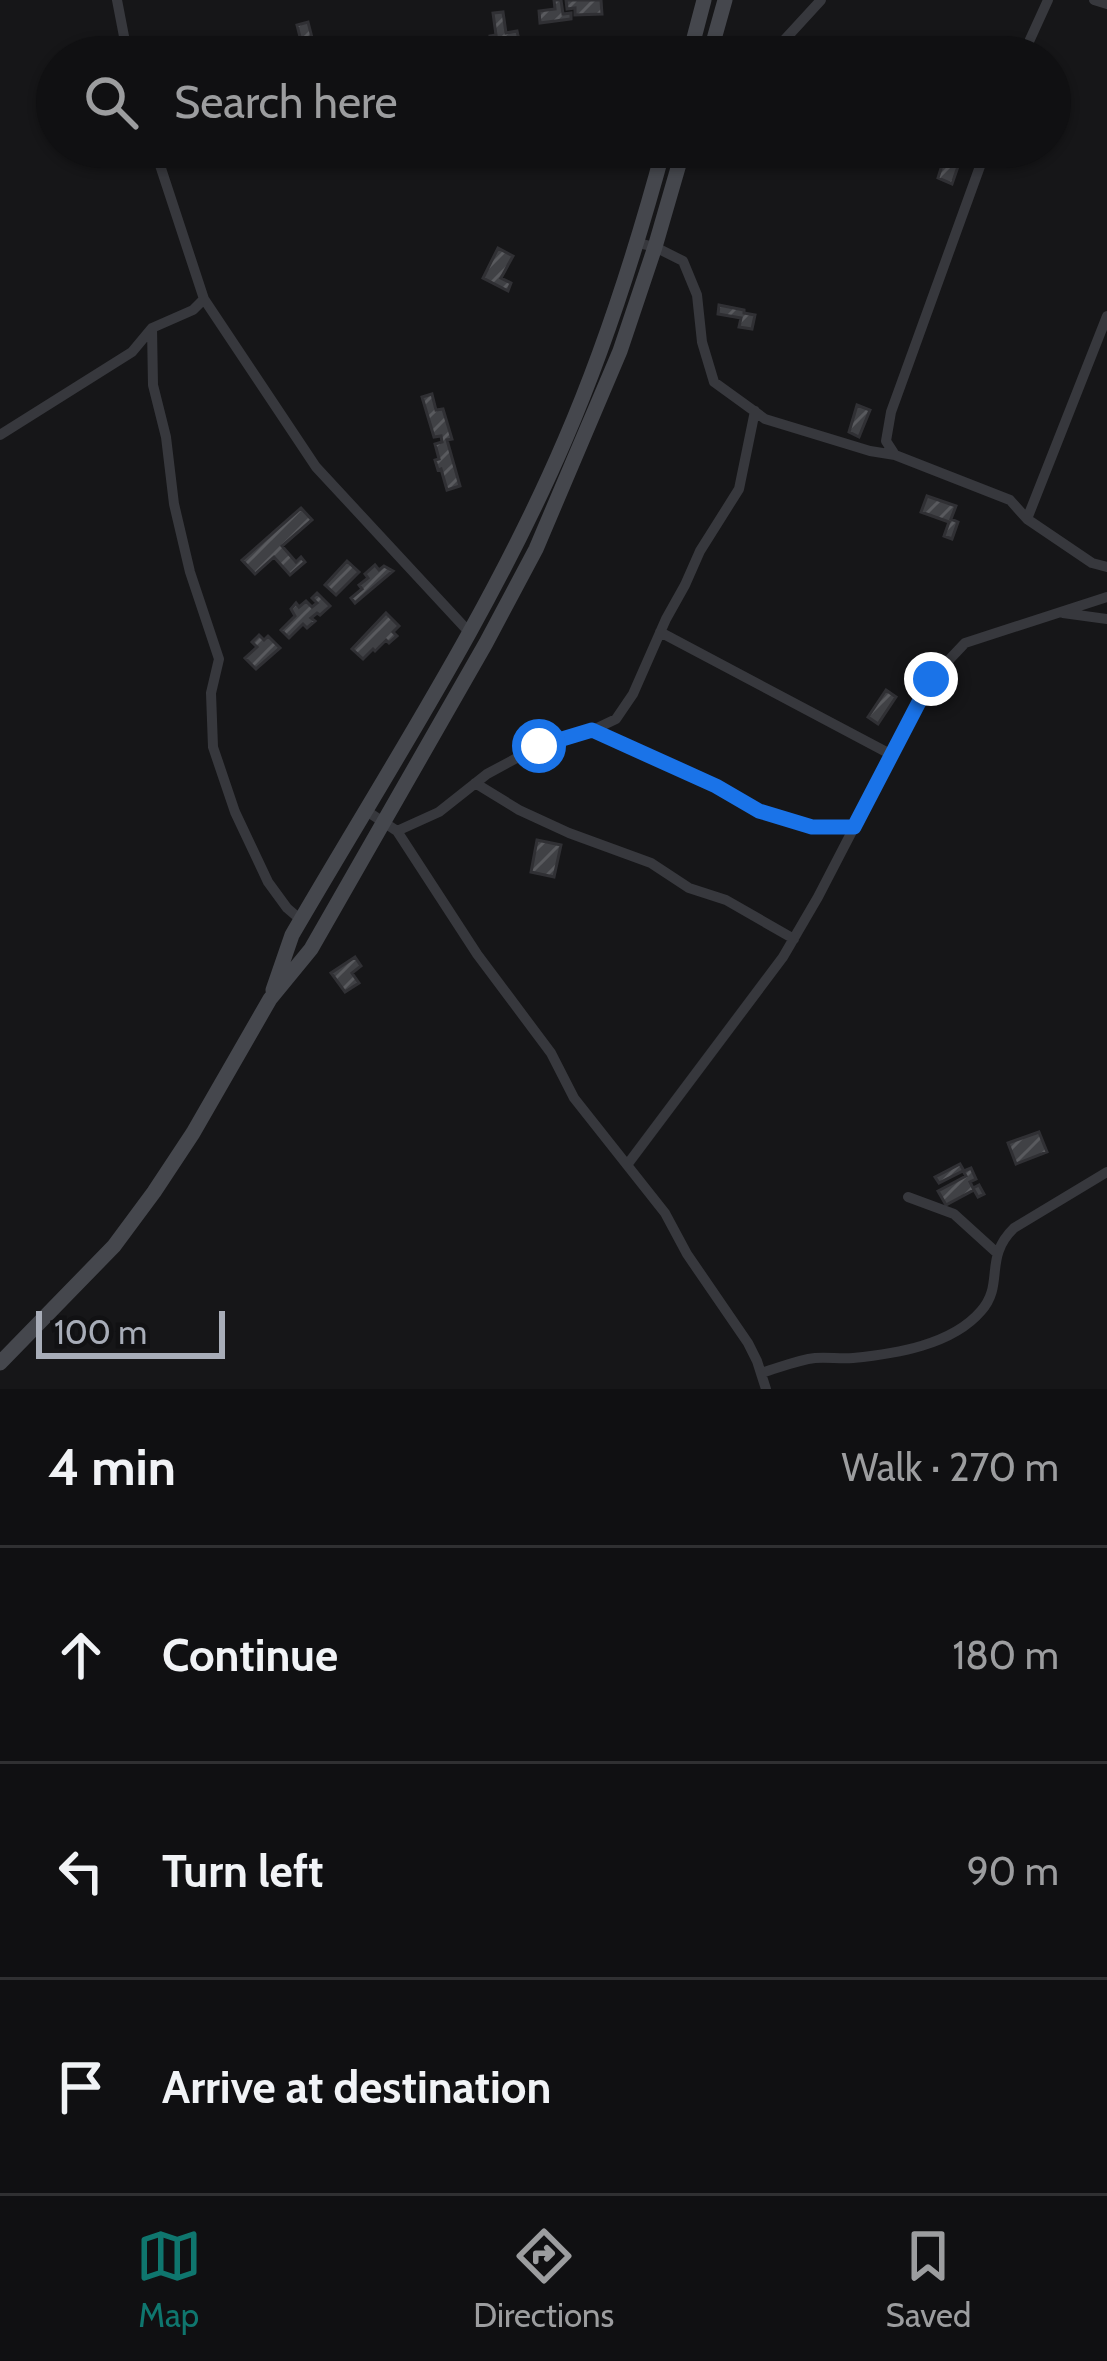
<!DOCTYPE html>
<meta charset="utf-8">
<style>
body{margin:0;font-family:Cabin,sans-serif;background:#19191b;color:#f1f3f6}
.scale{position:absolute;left:36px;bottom:30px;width:189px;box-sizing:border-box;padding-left:12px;border:6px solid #a8adb8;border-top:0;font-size:33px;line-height:42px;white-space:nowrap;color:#a8adb8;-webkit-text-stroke:9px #111113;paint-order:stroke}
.stop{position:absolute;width:36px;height:36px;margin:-27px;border:9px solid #1a73e8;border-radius:50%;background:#fff}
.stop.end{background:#1a73e8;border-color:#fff;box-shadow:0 3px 12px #0008}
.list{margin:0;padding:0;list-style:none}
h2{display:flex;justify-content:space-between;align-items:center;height:156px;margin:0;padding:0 48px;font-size:51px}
h2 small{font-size:39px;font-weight:400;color:#9c9d9f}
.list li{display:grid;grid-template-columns:78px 1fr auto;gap:36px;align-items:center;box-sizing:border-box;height:216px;padding:0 48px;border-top:3px solid #303032}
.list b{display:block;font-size:45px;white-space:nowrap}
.list em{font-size:39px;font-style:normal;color:#9c9d9f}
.icon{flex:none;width:66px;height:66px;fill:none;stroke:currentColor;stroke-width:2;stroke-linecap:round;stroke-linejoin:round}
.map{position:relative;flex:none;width:1107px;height:1389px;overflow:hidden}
.search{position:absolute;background:#101012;box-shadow:0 3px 9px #0004;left:36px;right:36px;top:36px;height:132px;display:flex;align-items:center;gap:30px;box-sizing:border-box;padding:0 42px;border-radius:66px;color:#9c9d9f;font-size:45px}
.sheet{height:804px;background:#101012}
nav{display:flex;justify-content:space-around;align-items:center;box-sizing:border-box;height:168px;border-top:3px solid #303032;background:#101012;font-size:33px;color:#9c9d9f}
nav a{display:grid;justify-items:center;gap:6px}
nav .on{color:#0f766e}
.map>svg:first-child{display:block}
.building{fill:url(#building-hatch);stroke:#303034;stroke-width:3}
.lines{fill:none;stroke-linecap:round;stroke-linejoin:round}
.minor{stroke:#37383d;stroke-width:10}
.secondary{stroke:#45474d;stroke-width:15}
.route{stroke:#1a73e8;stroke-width:15}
</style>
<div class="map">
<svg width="1107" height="1389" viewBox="0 0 1107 1389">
<defs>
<pattern id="building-hatch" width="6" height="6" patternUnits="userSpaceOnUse" patternTransform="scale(3)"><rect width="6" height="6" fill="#404145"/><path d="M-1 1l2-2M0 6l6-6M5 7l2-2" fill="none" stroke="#595a5e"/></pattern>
</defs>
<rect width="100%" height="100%" fill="#161618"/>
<!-- building -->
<path class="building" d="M554,0H561L563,14L571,13V19L540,23L539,11L555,9Z
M566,0H601L602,14L575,15V8L567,9Z
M503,12L506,33L517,31L519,40L509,41L510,46L492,49L490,36L496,35L493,13Z
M308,22L317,57H305L297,25Z
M947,149L962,155L952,184L938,178Z
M498,248L513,256L501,278L511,283L508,291L483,278Z
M719,305L744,310V313L755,315L752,329L739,327L741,318L718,314Z
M432,394L436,410L443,409L452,439L447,440L460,486L447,490L441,469L438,470L435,460L439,459L435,444L442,442L441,436L434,437L422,397Z
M857,405L870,410L859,437L849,432Z
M927,496L956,506L951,519L958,522L952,539L944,536L949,522L921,512Z
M301,508L312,520L282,546L296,562L301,557L305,562L290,575L274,557L255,574L242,560Z
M347,561L359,572L336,595L325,585Z
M375,565L379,570L384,566L393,571L355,603L351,598L362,589L359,585L368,578L365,574Z
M317,593L330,606L320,615L317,613L311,618L315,621L307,628L303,624L289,638L281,630L295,616L291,609L296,603L299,607L306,601L312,607L317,603L312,598Z
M386,613L399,626L393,632L397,636L389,643L386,640L375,651L373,649L363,659L352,649Z
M259,635L264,640L268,636L280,648L256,669L245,658L257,647L252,642Z
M886,690L896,697L878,724L868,717Z
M537,840L561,845L554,877L531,872Z
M355,957L361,966L352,973L359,983L345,992L331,973Z
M1039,1132L1047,1152L1016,1164L1008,1143Z
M960,1164L964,1171L971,1168L976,1179L970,1182L973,1188L979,1185L984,1194L978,1197L974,1190L946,1205L938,1191L966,1176L963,1171L939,1183L935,1177Z"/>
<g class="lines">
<!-- minor -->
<path class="minor" d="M117,0L128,57
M1094,0L1107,4
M765,57L777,48L821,0
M1022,57L1048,0
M154,147L204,299L316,467L469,632
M987,147L891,412L886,441L895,455L1010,500L1027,519L1092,563L1107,567
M638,243L655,247L683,261L697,295L702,342L714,382L765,419L870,451L895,455
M204,299L193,310L152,328L153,385L166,437L174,504L190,572L219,659L211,693L213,747L235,812L268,882L287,908L301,920
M0,435L132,352L152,328
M1027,519L1107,316
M1063,613L1107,619
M660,632L892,755
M593,730L616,719L633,694L666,619L685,585L700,551L739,489L755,411
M475,783L519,810L569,833L651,863L689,888L726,900L794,939
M365,810L397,831L439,812L487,774L539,746L593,730L716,786L759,811L812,827H855
M397,831L477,954L551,1053L574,1098L665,1213L687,1254L748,1343L757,1361L766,1389
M627,1165L783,957L818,897L931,679L965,643L1107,597
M908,1197L954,1214L997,1253
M761,1373C779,1368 797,1360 815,1358C828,1357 840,1359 853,1358C895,1354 952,1345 981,1311C1005,1284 983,1258 1014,1228L1107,1172"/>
<!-- secondary -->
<path class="secondary" d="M689,57L704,0
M709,57L725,0
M273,990L292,935C386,773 491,613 565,440C606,345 637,247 664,147
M0,1363L114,1246L154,1192L193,1133L270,999L311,949L486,643L536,549L620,351L655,247L684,147"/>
</g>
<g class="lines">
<!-- route -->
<path class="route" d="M539,746L592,730L716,786L759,811L812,827H854L931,679"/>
</g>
</svg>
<div class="scale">100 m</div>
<div class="stop" style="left:539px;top:746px"></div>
<div class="stop end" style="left:931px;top:679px"></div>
<div class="search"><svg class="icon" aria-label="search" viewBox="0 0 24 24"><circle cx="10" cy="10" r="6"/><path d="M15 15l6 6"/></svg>Search here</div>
</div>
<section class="sheet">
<h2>4 min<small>Walk · 270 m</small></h2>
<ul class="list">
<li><svg class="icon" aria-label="ahead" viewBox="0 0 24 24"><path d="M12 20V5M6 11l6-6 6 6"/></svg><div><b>Continue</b></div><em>180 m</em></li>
<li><svg class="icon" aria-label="left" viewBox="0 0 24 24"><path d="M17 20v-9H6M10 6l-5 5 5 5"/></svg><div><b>Turn left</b></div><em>90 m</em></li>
<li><svg class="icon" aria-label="arrive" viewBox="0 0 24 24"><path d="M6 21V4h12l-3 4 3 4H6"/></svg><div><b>Arrive at destination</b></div></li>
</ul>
</section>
<nav>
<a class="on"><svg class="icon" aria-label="map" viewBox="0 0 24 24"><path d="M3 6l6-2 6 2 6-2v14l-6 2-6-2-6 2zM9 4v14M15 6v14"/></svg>Map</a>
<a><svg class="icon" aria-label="directions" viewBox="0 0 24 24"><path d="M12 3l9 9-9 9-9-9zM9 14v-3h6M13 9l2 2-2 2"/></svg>Directions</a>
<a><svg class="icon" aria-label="saved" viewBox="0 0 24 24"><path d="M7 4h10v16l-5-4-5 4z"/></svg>Saved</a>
</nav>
